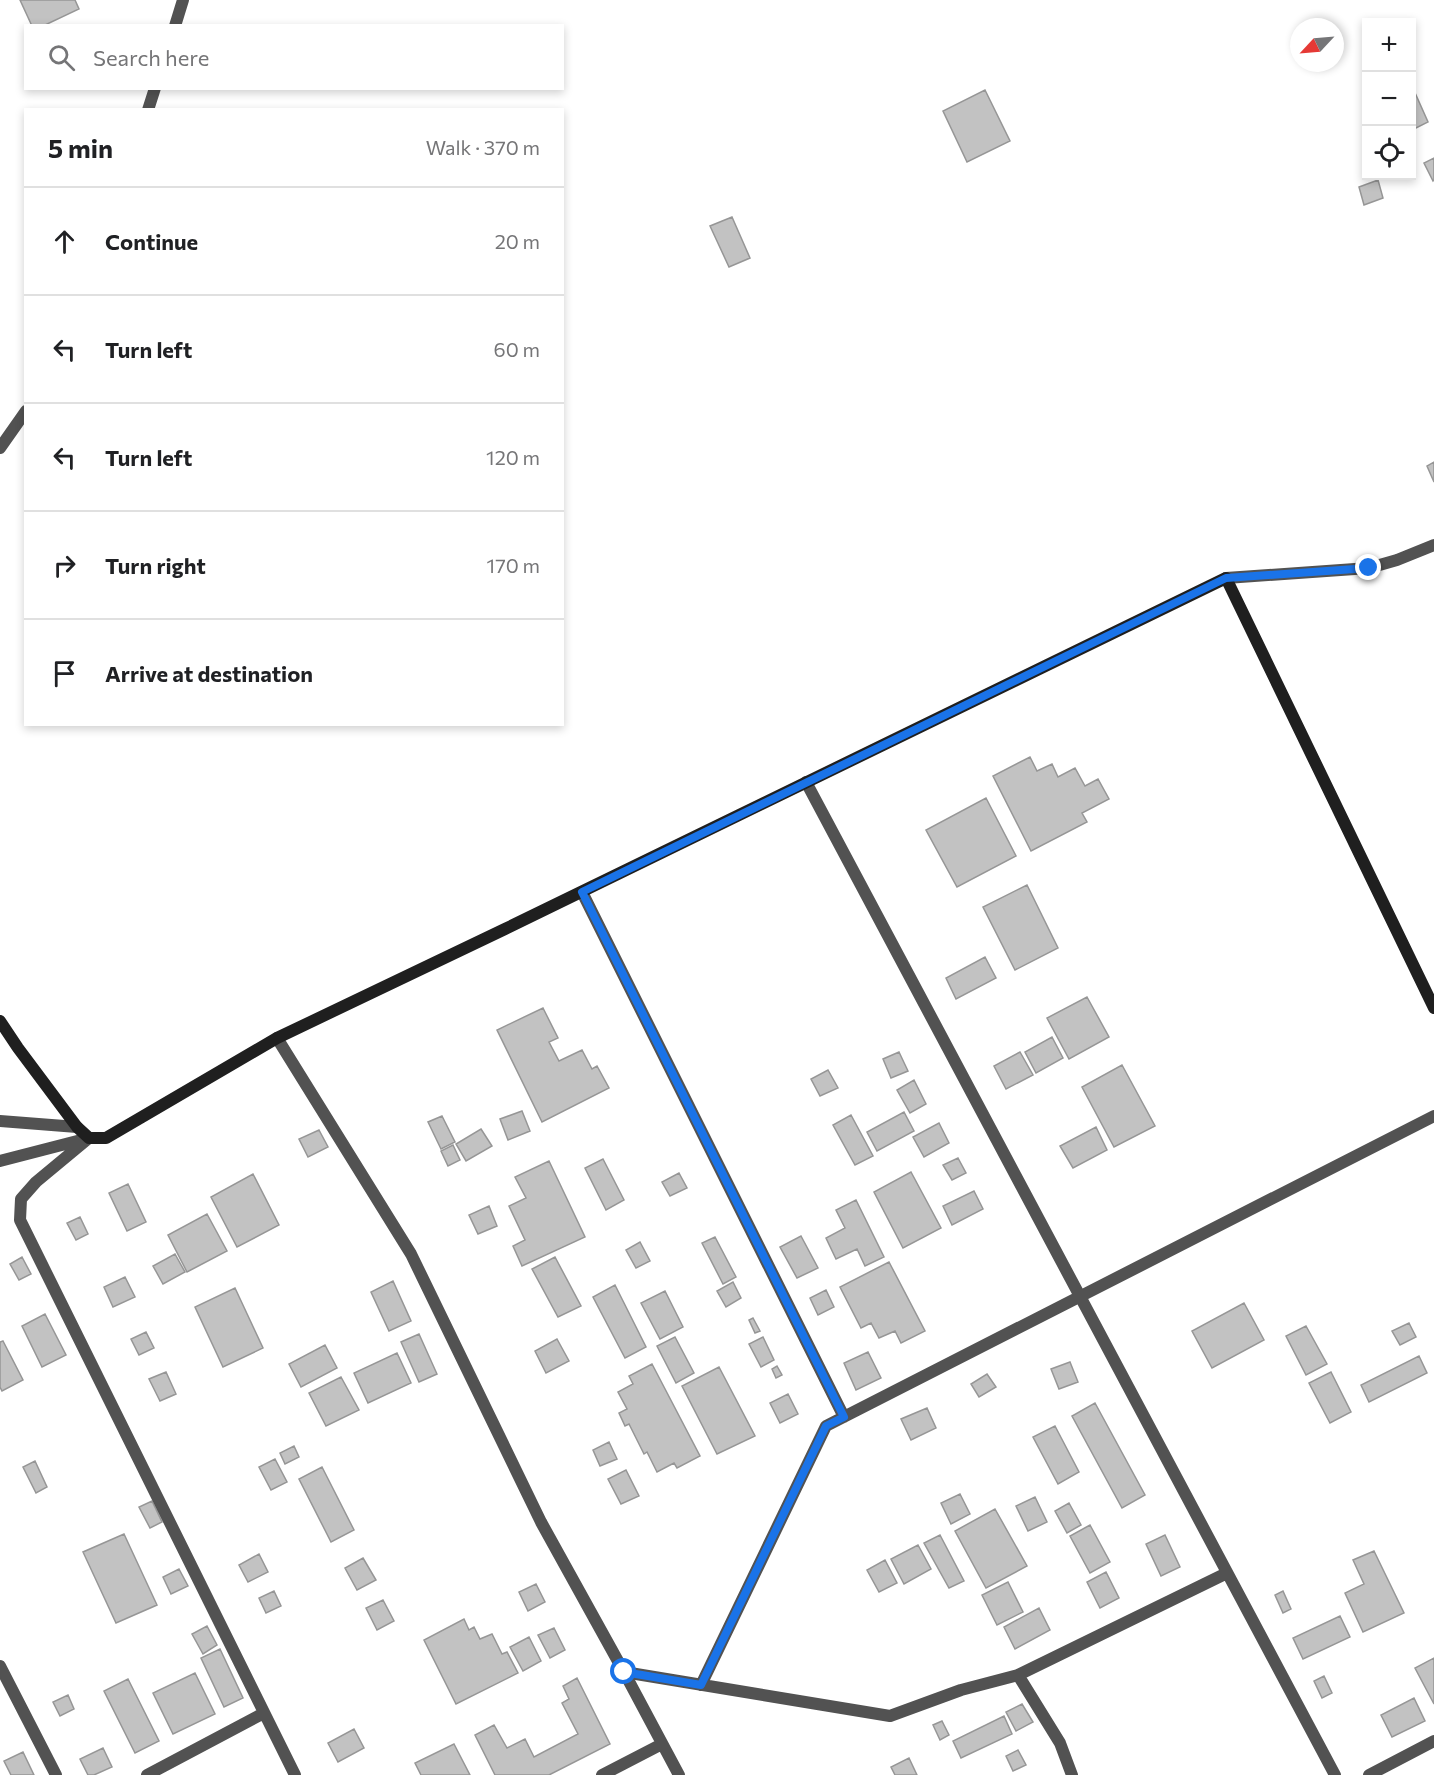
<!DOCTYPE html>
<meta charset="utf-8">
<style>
body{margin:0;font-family:Commissioner,sans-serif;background:#f2f2f2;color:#202124}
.controls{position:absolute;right:18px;top:18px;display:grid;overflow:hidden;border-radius:0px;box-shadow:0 3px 9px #0003}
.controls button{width:54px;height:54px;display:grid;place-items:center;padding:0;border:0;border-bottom:2px solid #e0e0e0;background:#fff;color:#202124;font:30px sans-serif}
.compass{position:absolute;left:1290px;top:18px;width:54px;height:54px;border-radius:50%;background:#fff;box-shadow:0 3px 9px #0003;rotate:244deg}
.stop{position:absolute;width:18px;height:18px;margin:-14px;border:4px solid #1a73e8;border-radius:50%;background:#fff}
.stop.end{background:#1a73e8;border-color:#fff;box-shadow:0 2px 6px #0008}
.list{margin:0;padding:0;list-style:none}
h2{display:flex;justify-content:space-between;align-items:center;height:78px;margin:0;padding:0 24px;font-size:26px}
h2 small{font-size:20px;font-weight:400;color:#757577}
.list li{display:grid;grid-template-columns:39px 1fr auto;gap:18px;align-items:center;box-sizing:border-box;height:108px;padding:0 24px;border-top:2px solid #e0e0e0}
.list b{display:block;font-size:22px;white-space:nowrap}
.list em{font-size:20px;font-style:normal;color:#757577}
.icon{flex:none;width:33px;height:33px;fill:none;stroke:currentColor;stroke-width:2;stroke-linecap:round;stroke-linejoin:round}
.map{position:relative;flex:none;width:1434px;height:1775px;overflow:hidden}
.search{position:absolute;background:#fff;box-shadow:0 3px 9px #0003;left:24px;top:24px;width:540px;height:66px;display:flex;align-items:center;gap:15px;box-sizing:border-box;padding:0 21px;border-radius:0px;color:#757577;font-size:22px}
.panel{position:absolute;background:#fff;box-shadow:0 3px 9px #0003;left:24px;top:108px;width:540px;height:618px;border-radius:0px}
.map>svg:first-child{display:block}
.building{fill:#c2c2c2;stroke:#969696;stroke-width:1.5}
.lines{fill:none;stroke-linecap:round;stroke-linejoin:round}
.street{stroke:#525252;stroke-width:12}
.secondary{stroke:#1f1f1f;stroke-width:12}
.route{stroke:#1a73e8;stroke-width:8}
</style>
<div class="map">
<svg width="1434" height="1775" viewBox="0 0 1434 1775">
<rect width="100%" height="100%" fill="#fff"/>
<!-- building -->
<path class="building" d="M20,0H75L79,9L43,26H32Z
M1412,86L1428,122L1412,130Z
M985,90L1010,141L967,162L943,111Z
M1434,158V180L1433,181L1424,163Z
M1378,180L1383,198L1364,205L1359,187Z
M732,217L750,258L729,267L710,226Z
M1434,462V482L1427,466Z
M1030,757L1037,771L1052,764L1058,777L1075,768L1085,786L1098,779L1109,799L1082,813L1087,822L1031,851L993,776Z
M986,798L1016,856L957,887L926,830Z
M1027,885L1058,948L1015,970L983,907Z
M985,957L996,978L956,999L946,978Z
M1087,997L1109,1037L1069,1059L1047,1018Z
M543,1008L558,1038L549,1042L559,1061L582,1050L592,1069L597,1066L609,1088L542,1122L497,1030Z
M1052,1037L1063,1058L1036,1073L1025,1052Z
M899,1052L908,1071L891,1078L883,1059Z
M1020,1052L1033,1075L1006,1089L994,1066Z
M1122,1065L1155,1126L1114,1147L1082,1087Z
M828,1070L838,1088L820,1096L811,1079Z
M914,1080L926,1104L910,1113L897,1090Z
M522,1111L530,1131L508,1140L500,1119Z
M904,1112L914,1131L877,1151L867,1132Z
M851,1115L873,1156L855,1165L833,1125Z
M442,1116L455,1142L441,1149L428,1122Z
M939,1123L949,1143L924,1157L913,1137Z
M1096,1127L1107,1150L1073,1168L1060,1146Z
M481,1129L492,1146L466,1161L456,1144Z
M319,1130L328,1147L308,1157L299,1139Z
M453,1145L460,1160L448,1166L441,1151Z
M958,1158L966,1173L952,1180L943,1165Z
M603,1159L624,1200L606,1210L585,1168Z
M549,1161L585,1237L522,1266L513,1246L525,1240L509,1206L526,1198L515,1177Z
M911,1172L941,1228L903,1248L874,1192Z
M679,1173L687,1188L670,1196L662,1182Z
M253,1174L279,1225L237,1247L211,1197Z
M128,1184L146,1222L127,1231L109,1193Z
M974,1191L983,1209L952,1225L943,1206Z
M856,1200L884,1257L865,1266L857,1249L836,1259L826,1238L845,1228L836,1210Z
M489,1206L497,1226L478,1234L469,1215Z
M207,1214L227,1251L187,1272L168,1235Z
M80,1217L88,1234L76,1240L67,1223Z
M801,1236L818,1268L797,1278L780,1247Z
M715,1237L736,1277L723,1284L702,1243Z
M640,1242L650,1261L636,1268L626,1250Z
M175,1254L185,1272L163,1284L153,1266Z
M22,1257L31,1274L19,1280L10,1264Z
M555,1257L581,1306L558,1317L532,1269Z
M889,1262L925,1331L901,1343L895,1331L879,1338L871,1323L861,1328L840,1287Z
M125,1277L135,1297L113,1307L104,1287Z
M393,1281L411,1321L389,1331L371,1292Z
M733,1282L741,1298L726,1307L717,1291Z
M615,1285L646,1347L625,1358L593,1297Z
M235,1288L263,1348L223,1367L195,1307Z
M826,1290L834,1307L818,1315L810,1298Z
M665,1291L683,1327L660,1339L641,1303Z
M1244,1303L1264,1340L1212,1368L1192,1331Z
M45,1314L66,1355L42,1367L22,1326Z
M753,1318L760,1331L755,1333L749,1320Z
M1409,1323L1416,1337L1400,1345L1392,1331Z
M1306,1326L1327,1364L1306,1375L1286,1336Z
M146,1332L154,1348L139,1355L131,1339Z
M419,1334L437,1374L419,1382L401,1342Z
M675,1337L694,1373L676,1383L657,1346Z
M763,1337L774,1360L761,1367L749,1344Z
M557,1339L569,1361L546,1373L535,1351Z
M3,1341L23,1380L2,1391L0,1387V1342Z
M325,1345L337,1368L301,1387L289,1364Z
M868,1352L881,1378L856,1390L844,1363Z
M397,1353L411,1383L368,1403L354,1373Z
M1419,1356L1427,1373L1369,1402L1361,1385Z
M1070,1362L1078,1382L1059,1389L1051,1369Z
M652,1364L700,1456L677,1468L674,1463L657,1472L647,1452L644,1454L629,1424L625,1426L619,1413L627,1409L618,1392L633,1384L629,1376Z
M777,1366L782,1375L776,1378L772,1369Z
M719,1367L755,1436L717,1454L682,1386Z
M166,1372L176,1394L160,1401L149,1379Z
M1331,1372L1351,1412L1330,1423L1309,1383Z
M987,1374L996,1387L979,1397L971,1384Z
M341,1377L359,1410L326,1426L309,1393Z
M788,1394L798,1414L780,1423L770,1403Z
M1095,1403L1145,1495L1122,1508L1072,1416Z
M927,1408L936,1428L911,1440L901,1419Z
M1055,1426L1079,1472L1058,1484L1033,1437Z
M609,1442L617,1459L600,1466L593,1450Z
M294,1446L299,1457L285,1464L280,1453Z
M275,1459L287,1482L271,1490L259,1467Z
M35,1461L47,1487L36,1493L23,1467Z
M322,1467L354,1530L331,1542L299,1479Z
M626,1470L639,1496L621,1504L608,1479Z
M960,1494L970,1514L951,1524L941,1503Z
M1035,1497L1047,1522L1028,1531L1016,1506Z
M152,1501L162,1522L150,1528L139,1507Z
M1069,1503L1081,1525L1067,1533L1055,1511Z
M995,1509L1027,1566L986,1588L955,1531Z
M1090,1525L1110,1562L1090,1573L1070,1536Z
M124,1534L157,1605L116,1623L83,1552Z
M940,1535L964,1581L949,1588L924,1543Z
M1165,1535L1180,1567L1161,1576L1146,1544Z
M918,1545L931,1569L904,1584L891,1559Z
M1374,1551L1404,1613L1363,1632L1345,1593L1364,1584L1353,1560Z
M259,1554L268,1572L248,1582L239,1565Z
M363,1558L376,1580L357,1590L345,1568Z
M885,1560L897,1583L879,1592L867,1570Z
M179,1569L188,1586L171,1594L163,1577Z
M1106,1572L1119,1598L1100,1608L1087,1582Z
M1008,1582L1023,1612L997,1625L982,1595Z
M536,1584L545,1602L528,1611L519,1592Z
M274,1591L281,1606L266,1613L259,1598Z
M1283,1591L1291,1609L1283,1613L1275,1595Z
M383,1600L394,1621L377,1630L366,1608Z
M1039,1608L1050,1630L1015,1649L1004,1627Z
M1340,1616L1350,1637L1303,1659L1293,1638Z
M464,1619L469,1630L474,1627L480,1639L492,1634L502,1654L507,1652L518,1673L456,1704L424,1640Z
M207,1626L217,1645L203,1654L192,1634Z
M554,1628L565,1650L550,1658L538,1635Z
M529,1637L541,1661L523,1671L510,1647Z
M220,1649L243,1698L224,1707L201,1658Z
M1434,1658V1704L1415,1668Z
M195,1673L215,1714L173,1734L153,1693Z
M1324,1676L1332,1693L1322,1698L1314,1681Z
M577,1678L610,1744L549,1775H495L475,1735L494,1725L507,1748L525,1739L534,1757L578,1734L562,1703L569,1699L563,1686Z
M128,1679L159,1741L135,1753L104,1691Z
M68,1695L74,1709L60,1716L53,1702Z
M1414,1698L1425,1721L1392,1737L1381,1715Z
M1022,1704L1033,1722L1016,1731L1006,1712Z
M1004,1716L1012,1734L961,1758L953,1741Z
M942,1721L949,1735L940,1740L933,1725Z
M354,1729L364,1748L338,1762L328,1743Z
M454,1744L470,1775H421L415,1763Z
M103,1748L112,1767L94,1775H88L80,1759Z
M1018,1750L1026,1765L1013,1771L1006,1756Z
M23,1752L34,1775H11L4,1761Z
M909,1758L917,1775H895L891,1767Z"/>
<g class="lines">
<!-- street -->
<path class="street" d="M175,26L183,0
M148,110L155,88
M0,448L26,411
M1226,578L1369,568L1397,560L1434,545
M806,782L1335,1775
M582,892L844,1417
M277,1038L411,1254L541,1522L624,1672L890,1716L961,1690L1018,1675L1060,1743L1072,1775
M0,1121L77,1127
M89,1138L36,1182L21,1199L20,1220L295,1775
M0,1161L85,1139
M0,1666L56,1775
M624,1672L679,1775
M1018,1675L1227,1573
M701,1685L826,1426L1434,1116
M147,1775L264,1713
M602,1775L662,1744
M1369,1775L1434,1741"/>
<!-- secondary -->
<path class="secondary" d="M0,1021L18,1048L77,1127L89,1138H106L277,1038L505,929L1226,578L1434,1008"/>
</g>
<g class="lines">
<!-- route -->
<path class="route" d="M624,1672L701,1685L826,1426L844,1417L582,892L1226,578L1369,568"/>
</g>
</svg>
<div class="controls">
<button>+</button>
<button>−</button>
<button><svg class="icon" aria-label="locate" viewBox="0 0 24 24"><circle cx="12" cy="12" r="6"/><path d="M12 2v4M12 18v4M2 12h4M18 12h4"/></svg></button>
</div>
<svg class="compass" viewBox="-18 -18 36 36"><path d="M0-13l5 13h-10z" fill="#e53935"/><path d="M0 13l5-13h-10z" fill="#757577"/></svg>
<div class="stop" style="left:624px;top:1672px"></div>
<div class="stop end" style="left:1369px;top:568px"></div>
<div class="search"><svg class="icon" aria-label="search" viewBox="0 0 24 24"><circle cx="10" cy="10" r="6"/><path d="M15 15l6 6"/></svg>Search here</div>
<section class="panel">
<h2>5 min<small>Walk · 370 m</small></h2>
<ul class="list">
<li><svg class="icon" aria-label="ahead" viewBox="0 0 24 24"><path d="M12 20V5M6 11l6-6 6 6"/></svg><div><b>Continue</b></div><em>20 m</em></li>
<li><svg class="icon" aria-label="left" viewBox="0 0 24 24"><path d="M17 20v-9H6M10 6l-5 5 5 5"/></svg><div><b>Turn left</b></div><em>60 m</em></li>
<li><svg class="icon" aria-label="left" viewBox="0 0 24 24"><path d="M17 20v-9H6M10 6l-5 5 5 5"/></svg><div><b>Turn left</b></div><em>120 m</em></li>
<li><svg class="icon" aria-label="right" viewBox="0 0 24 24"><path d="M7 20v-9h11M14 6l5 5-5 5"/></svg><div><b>Turn right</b></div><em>170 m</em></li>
<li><svg class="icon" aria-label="arrive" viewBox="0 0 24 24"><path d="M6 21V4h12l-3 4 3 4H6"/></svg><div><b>Arrive at destination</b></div></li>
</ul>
</section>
</div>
